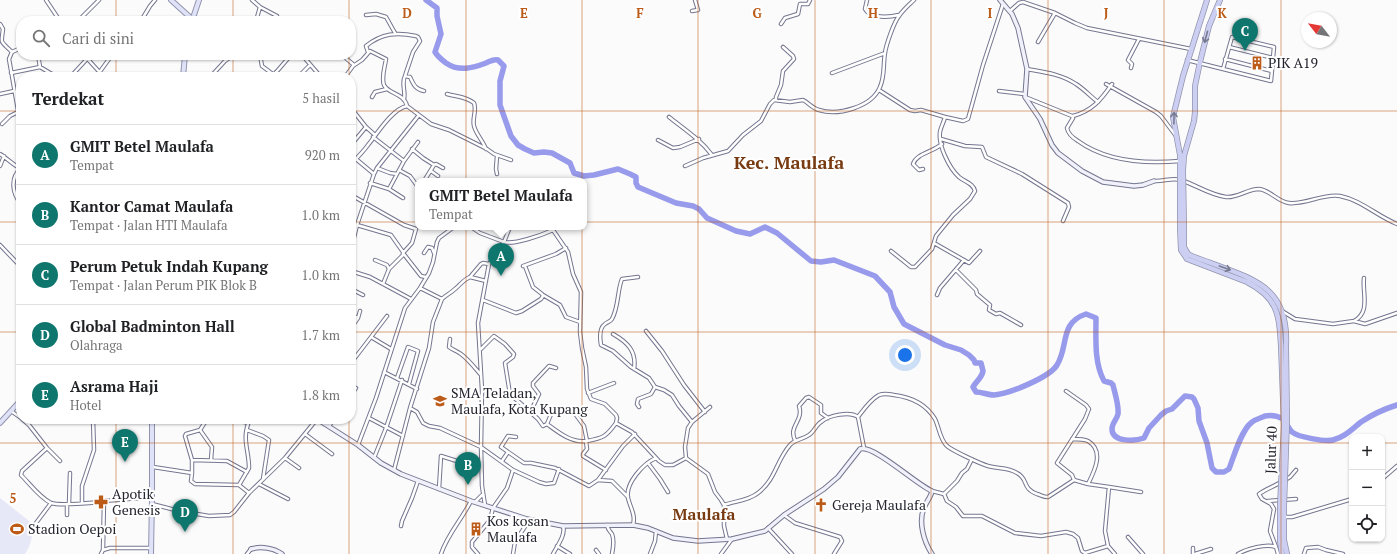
<!DOCTYPE html>
<html lang="id">
<meta charset="utf-8">
<style>
body{margin:0;font-family:"PT Serif",serif;background:#f6f6f6;color:#202124}
.controls{position:absolute;right:12px;bottom:12px;display:grid;overflow:hidden;border-radius:8px;box-shadow:0 1px 3px #0004}
.controls button{width:36px;height:36px;display:grid;place-items:center;padding:0;border:0;border-bottom:1px solid #e0e0e0;background:#fff;color:#202124;font:20px sans-serif}
.compass{position:absolute;left:1301px;top:12px;width:36px;height:36px;border-radius:50%;background:#fff;box-shadow:0 1px 3px #0004;rotate:301deg}
.you{position:absolute;left:905px;top:355px;width:14px;height:14px;margin:-10px;border:3px solid #fff;border-radius:50%;background:#1a73e8;box-shadow:0 0 0 6px #1a73e833}
.badge{display:grid;place-items:center;width:26px;height:26px;border-radius:50%;background:#0f766e;color:#fff;font-size:13px;font-weight:700}
.pin{position:absolute;translate:-50% -33px;filter:drop-shadow(0 1px 2px #0008)}
.pin::after{content:'';position:absolute;top:21px;width:14px;height:12px;background:inherit;clip-path:polygon(0 0,100% 0,50% 100%)}
.popup{position:absolute;left:415px;top:178px;width:172px;height:52px;box-sizing:border-box;display:grid;place-content:center;border-radius:8px;background:#fff;filter:drop-shadow(0 1px 3px #0005);font-size:13px;white-space:nowrap;color:#757577}
.popup b{font-size:15px;color:#202124}
.popup::after{content:'';position:absolute;left:50%;top:100%;margin-left:-8px;border:8px solid transparent;border-top-color:#fff}
.list{margin:0;padding:0;list-style:none}
h2{display:flex;justify-content:space-between;align-items:center;height:52px;margin:0;padding:0 16px;font-size:17px}
h2 small{font-size:13px;font-weight:400;color:#757577}
.list li{display:grid;grid-template-columns:26px 1fr auto;gap:12px;align-items:center;box-sizing:border-box;height:60px;padding:0 16px;border-top:1px solid #e0e0e0}
.list b{display:block;font-size:15px;white-space:nowrap}
.list p{margin:0;font-size:13px;white-space:nowrap;color:#757577}
.list em{font-size:13px;font-style:normal;color:#757577}
.icon{flex:none;width:22px;height:22px;fill:none;stroke:currentColor;stroke-width:2;stroke-linecap:round;stroke-linejoin:round}
.map{position:relative;flex:none;width:1397px;height:554px;overflow:hidden}
.search{position:absolute;background:#fff;box-shadow:0 1px 3px #0004;left:16px;top:16px;width:340px;height:44px;display:flex;align-items:center;gap:10px;box-sizing:border-box;padding:0 14px;border-radius:16px;color:#757577;font-size:15px}
.panel{position:absolute;background:#fff;box-shadow:0 1px 3px #0004;left:16px;top:72px;width:340px;height:352px;border-radius:16px}
.map>svg:first-child{display:block}
.green{fill:#e6e8f7}
.lines{fill:none;stroke-linecap:round;stroke-linejoin:round}
.river{stroke:#989aeb;stroke-width:5.5}
.street-casing{stroke:#74768f;stroke-width:4.5}
.secondary-casing{stroke:#74768f;stroke-width:5.5}
.primary-casing{stroke:#9194ae;stroke-width:6}
.highway-casing{stroke:#9194ae;stroke-width:6}
.street{stroke:#fff;stroke-width:2.5}
.secondary{stroke:#f0f1fb;stroke-width:3.5}
.primary{stroke:#e0e2f7;stroke-width:4}
.highway{stroke:#cccff2;stroke-width:4.5}
.highway-bridge-casing{stroke:#9194ae;stroke-width:6;stroke-linecap:butt}
.highway-bridge{stroke:#cccff2;stroke-width:4.5}
.oneway{stroke:#787a90}
.grid{fill:none;stroke:#bc5b18;stroke-width:1;stroke-opacity:0.55}
.labels{text-anchor:middle;stroke-width:4;stroke-linejoin:round;paint-order:stroke}
.poi-label{font-size:14px;fill:#24252f;stroke:#fff;text-anchor:start}
.street-label{font-size:14px;fill:#24252f;stroke:#fff}
.quarter-label{font-size:16px;font-weight:bold;fill:#773a11;stroke:#fff}
.district-label{font-size:18px;font-weight:bold;fill:#773a11;stroke:#fff}
.grid-label{font-size:13px;text-anchor:middle;font-weight:bold;fill:#bc5b18;stroke:#fff;stroke-width:4;stroke-linejoin:round;paint-order:stroke}
</style>
<div class="map">
<svg width="1397" height="554" viewBox="0 0 1397 554">
<rect width="100%" height="100%" fill="#fbfbfb"/>
<!-- green -->
<path class="green" d="M0,498L33,524C33,535 31,545 25,554H0Z"/>
<g class="lines">
<!-- river -->
<path class="river" d="M426,0L437,8V16L441,34L435,52C438,57 442,60 446,63C459,72 473,68 486,63C491,61 493,59 498,60L504,66L500,81V105L511,136L518,145L525,149L534,153L544,152L552,153L570,163L574,173L584,176L594,175L618,169L630,174L636,177V183L638,187L676,203L693,206L699,209L707,218L736,231L750,234L765,227L777,233L811,261L821,262L834,260L875,276L890,292L894,307L904,324L945,345L961,350L969,355L974,360L975,363H981L983,371C982,378 976,381 973,387L976,392C982,392 988,395 994,395C1009,394 1050,377 1057,365C1069,346 1059,323 1086,314L1096,318C1096,338 1094,363 1104,381L1111,383L1113,385C1115,394 1119,405 1118,414C1117,419 1112,423 1112,429C1112,443 1136,441 1144,438L1149,428L1161,415L1166,411L1172,409L1185,396L1192,397L1194,399L1198,408L1199,421L1207,443L1212,468L1216,472H1224L1229,469C1234,456 1241,431 1251,423C1255,419 1261,418 1265,416C1271,415 1278,416 1283,419C1287,423 1288,428 1292,432C1298,437 1325,442 1333,440C1345,437 1352,429 1361,422C1373,414 1384,409 1397,405"/>
<!-- street casing -->
<g class="street-casing">
<path id="street" d="M46,0L60,21
M252,0L260,7L277,16
M867,0L865,9C870,19 890,17 899,15
M692,11L698,10L695,0
M1010,11L1019,3L1023,2L1055,13L1075,23L1087,28L1191,49
M366,15L376,14L386,17L395,33
M78,21L99,0
M141,21L150,6L155,0
M256,21L260,7
M0,24L3,29C1,45 0,40 12,52
M781,24L785,18L798,14L800,4H808L810,0
M1038,42L1055,13
M1229,47L1273,58
M21,48L12,52L9,59L18,110L21,117
M368,52L366,46C382,33 397,32 416,36L418,37L420,41L413,52L405,76
M38,55L40,67
M84,55L104,77
M260,55L262,66L274,75
M302,55L321,77
M342,55L354,65
M1225,59L1272,71
M1187,60L1223,69L1232,37L1274,47L1271,81L1223,69
M1131,68L1132,64L1128,60L1139,39
M1027,69C1044,72 1061,74 1076,84C1084,89 1090,96 1098,102
M276,72L280,77
M11,73L40,67L57,77
M74,73L87,59
M832,73L885,53
M213,74L225,61L234,55
M96,77L112,55
M272,77L291,55
M298,77L310,65
M345,77L353,66L362,60L370,51L386,59C385,67 381,77 384,85C388,94 404,93 407,106
M1106,84L1156,112L1161,116L1176,136
M879,90L910,110L915,111L921,110L945,117C944,122 941,126 940,132C938,145 949,168 959,177C965,182 973,183 975,191L970,199L953,215L940,231L936,236L932,249L915,267H911L891,251
M999,91L1024,94
M0,94L14,91
M447,94C457,97 465,96 474,103C477,111 472,118 474,126C476,134 483,141 486,149
M372,97L375,92L387,89
M1025,97L1072,116L1073,118L1067,128C1068,134 1073,138 1078,141C1107,162 1146,164 1180,161
M404,99C406,92 401,83 405,76L410,77C414,85 415,89 424,91
M776,100V97L781,85L783,71L794,59L793,56L783,47
M351,108L366,127L375,135
M1073,116C1092,111 1101,100 1112,84
M669,117C684,129 700,139 712,155
M945,117L963,121L968,119L983,65L1003,4
M2,124L10,116L18,112
M373,137L404,161
M941,139L965,146L982,147L986,157L1022,174L1068,203L1069,207L1063,221
M658,140L673,148L680,147L699,139
M351,145L366,127
M412,149L423,158L434,165
M0,154C7,158 13,165 20,168
M356,159L374,174
M351,164C357,158 363,152 368,145C377,134 392,109 407,106L431,124L449,130L487,149L494,154L511,160
M0,166L4,156
M685,166L703,158L728,151L743,135L761,121L770,104L774,100L790,102L803,100C809,103 812,108 819,110C838,116 872,107 880,87C885,76 883,65 885,53C886,45 894,22 899,16C903,10 909,5 914,0
M21,168C10,178 12,193 21,204
M377,168L390,173L397,174
M923,169L919,170L913,164C917,153 933,152 942,144
M399,170L410,176L418,187
M431,171L438,176
M497,174L496,169L497,156
M424,181L434,165L436,164L443,168
M1154,181C1163,182 1172,177 1181,180C1196,185 1210,195 1226,197C1238,198 1247,189 1259,189C1270,190 1278,202 1289,203C1305,205 1324,193 1340,196C1361,200 1377,216 1397,224
M370,183L389,189L404,161L418,142
M389,189L403,198
M351,195L404,225L416,229L412,243L403,253L421,276L426,277
M357,225L391,235L403,252V255L389,269L383,284
M471,227L480,233L504,242L510,227
M351,232L355,233
M934,243L969,263L980,251
M0,245L21,267
M351,250L357,225L374,174L377,168L419,115
M424,253L428,247L432,248L434,253
M375,260L387,265L389,269
M523,266L556,254L566,248
M956,270L976,290L977,294L990,305L989,310L996,314L1000,313L1021,325
M351,271L370,277L411,299
M470,277L481,264L483,263L489,264
M638,277L622,279C617,291 619,306 612,319C610,322 607,322 605,324C599,328 600,339 601,345L613,351L631,367L649,378L655,387L664,390L672,395L679,406L692,422
M351,289L363,295
M543,295L560,305L566,317L580,322
M937,295L940,288L964,260
M442,299C446,295 451,293 455,289C460,285 463,280 470,277L486,281
M483,300L516,313L522,311L541,299L543,296L542,294L533,287L525,266
M1282,311L1295,319L1333,324L1354,321L1365,324L1397,313
M351,315L358,318
M1354,321C1371,312 1362,293 1364,278
M351,328L358,318L360,311
M646,331L662,351L684,385L705,412
M613,334C627,342 637,351 634,369
M371,337L387,316
M450,339L449,347C453,350 457,351 461,354C469,360 475,368 481,375
M481,349L494,336L505,344L514,354L513,357L505,363L510,394
M351,363L371,337L391,349
M384,372L417,389
M397,378L408,347L418,351L409,384
M482,390L510,394L538,419L543,426L547,424
M1066,391L1086,405L1089,409L1085,419L1057,463L1072,475L1074,480
M588,393L614,383
M351,395L356,388
M639,407L637,404L638,399L651,394L655,387
M410,408L417,412L423,423L429,426L440,428L481,447L513,470L539,482L546,484L554,483L559,469
M11,411L21,418
M552,412L547,424C558,432 571,443 586,441L587,449L583,454V456L606,470
M530,413L539,394L533,386V383L549,366L556,368
M576,415L584,426L587,441C603,438 606,437 616,423
M369,418L403,436
M22,419L29,425L47,448L60,461
M234,419L248,423
M329,426L334,419
M200,430L212,447L211,460
M247,430L263,436L269,440L263,479
M305,434L332,454
M516,437L508,436L501,447L524,463H531L555,468L589,486L598,480L612,481L628,497
M1072,439C1077,439 1084,439 1088,441C1105,451 1094,472 1088,484
M795,440C788,426 804,421 799,406L806,398L809,397L821,405V413L828,418
M358,445L376,398L405,308L420,288L429,273L433,262L437,242L439,238L454,227
M47,448L22,471L21,475C30,484 40,498 51,503C60,506 94,503 104,501L103,550L101,554
M864,448L858,417C864,409 870,400 879,395C884,393 889,394 894,395C910,397 926,404 935,419C939,427 940,440 947,446C953,451 981,464 988,466C998,469 1008,467 1017,473C1029,479 1021,488 1037,494C1041,495 1043,497 1048,497L1074,480
M285,458L299,468
M374,458L386,428L402,380
M686,458L685,447L688,428L692,422L710,407
M192,460L227,461L247,472
M502,461L508,452
M648,463L660,479L668,492
M153,467L192,473L191,481L195,484L239,485L249,468C249,449 241,439 250,419
M394,470L410,408L429,348L433,322L442,299L420,288
M192,473V460L185,436L186,434L200,430L207,419
M1382,479L1397,466
M598,480L623,446L635,434
M1074,480L1088,484L1109,487L1105,531L1108,546L1115,554
M1285,480L1290,477L1296,470
M259,484L288,499
M239,485L249,493
M1109,487L1141,492
M439,489L441,456L460,462
M932,491L944,494L947,501L956,507L963,516H982L1015,533L1041,536L1066,532L1073,534L1078,538L1082,551L1085,553L1108,546
M944,494L957,481L962,473L967,469L972,459
M104,501L152,497
M1268,501L1296,499
M475,502L482,495
M82,503V486L94,450L93,419
M67,504V515
M69,504L70,473
M152,504L179,511L209,516L230,515L234,512L249,493L285,458L317,419
M485,505L482,486L481,447L482,390L478,323L489,264L504,242C514,245 542,235 553,230L568,252L573,274L581,292L580,332L582,348L586,367L587,389L591,399L605,404L616,415L617,418L616,423L632,432L659,461L665,465H673L686,458L708,474L715,492L721,500L724,505C735,501 748,501 758,493C776,479 776,461 790,445C795,439 802,440 809,435C814,432 816,425 821,422C829,415 850,411 858,417
M724,505V526L727,539
M784,515L795,523L840,537L842,541L834,554
M1284,517H1292L1352,499
M36,523L51,503
M607,525C608,530 609,530 612,534C614,539 613,549 612,554
M633,525C636,515 630,507 628,498C625,483 644,463 656,458
M401,526L402,521L412,498L418,481
M768,528L792,554
M1128,537L1143,554
M557,546L570,554
M1276,547L1270,531L1274,509L1271,504L1262,499L1259,494C1266,489 1273,487 1281,482
M103,550L110,548H151
M596,550L599,554
M247,554L251,549
M441,554C447,535 462,519 471,501
M478,554L472,547V542L490,520L493,508L507,488L513,470
M513,554L515,542L526,525L527,519
M553,554C557,546 566,535 563,526
M650,554L655,541L656,531
M721,554L732,539
M1193,554V548
M1195,554L1211,549
M1238,554C1246,549 1267,543 1276,547L1278,554
M1304,554L1306,548L1318,547L1326,550L1343,554"/>
</g>
<!-- secondary casing -->
<g class="secondary-casing">
<path id="secondary" d="M1000,0L1012,14L1018,28L1027,69L1025,97L1040,119L1052,145L1058,153L1082,171L1103,182L1134,186L1143,185L1154,181
M317,419L358,445L381,463L401,474L471,501L527,519L563,526L633,525L648,528L673,538L698,541L732,539L765,531L784,515L824,489L838,477L860,449C873,444 917,485 932,491C931,497 926,502 924,508C918,522 924,542 932,554
M251,549C261,546 274,548 282,554"/>
</g>
<!-- primary casing -->
<g class="primary-casing">
<path id="primary" d="M171,0L192,19
M192,21L199,0
M183,77L185,55
M0,423L21,400
M151,554L152,497V419"/>
</g>
<!-- highway casing -->
<g class="highway-casing">
<path id="highway" d="M1180,170V155L1173,117L1183,76L1207,0
M1183,170L1184,156L1194,121L1195,112V86L1200,62L1209,26L1220,0
M1180,228L1181,250L1187,259L1247,282C1278,298 1279,314 1281,346
M1184,228V247L1188,254C1195,258 1203,260 1211,263C1257,280 1289,289 1286,346
M1280,506V541L1282,554
M1284,506V540L1287,554"/>
</g>
<!-- street -->
<use href="#street" class="street"/>
<!-- secondary -->
<use href="#secondary" class="secondary"/>
<!-- primary -->
<use href="#primary" class="primary"/>
<!-- highway -->
<use href="#highway" class="highway"/>
<!-- highway-bridge casing -->
<g class="highway-bridge-casing">
<path id="highway-bridge" d="M1180,170V228
M1183,170L1184,228
M1280,506L1284,426L1281,346
M1284,506L1287,421L1286,346"/>
</g>
<!-- highway-bridge -->
<use href="#highway-bridge" class="highway-bridge"/>
</g>
<!-- one-way arrows -->
<defs><path id="oneway-shaft" d="M-6 0H5M1.5-3L5.5 0L1.5 3" fill="none" stroke-width="1.6" stroke-linecap="round" stroke-linejoin="round"/></defs>
<g class="oneway">
<use href="#oneway-shaft" transform="translate(1206 37) rotate(105)"/>
<use href="#oneway-shaft" transform="translate(1174 118) rotate(-89)"/>
<use href="#oneway-shaft" transform="translate(1225 268) rotate(20)"/>
</g>
<!-- grid -->
<path class="grid" d="M116,0V21M233,0V21M349,0V21M466,0V554M582,0V554M698,0V554M815,0V554M931,0V554M1048,0V554M1164,0V554M1281,0V554M116,55V77M233,55V77M349,55V77M0,111H21M351,111H1397M0,222H21M351,222H1397M0,332H21M351,332H1397M116,419V554M233,419V554M349,419V554M0,443H1352M1382,443H1397"/>
<!-- icons -->
<defs>
<g id="building-bare" transform="scale(1.08)"><path d="M-4-6H4V6H1V3H-1V6H-4ZM-2.5-4.3h1.7v1.8h-1.7ZM.8-4.3h1.7v1.8H.8ZM-2.5-1h1.7V.8h-1.7ZM.8-1h1.7V.8H.8Z" fill="#bc5b18" stroke="#fff" stroke-width="2.5" paint-order="stroke"/></g>
<g id="school-bare" transform="scale(1.08)"><path d="M0-5L7-2L0 1L-7-2ZM-4 1L0 2.5L4 1V4Q0 6-4 4Z" fill="#bc5b18" stroke="#fff" stroke-width="2.5" paint-order="stroke"/></g>
<g id="pharmacy-bare" transform="scale(1.08)"><path d="M-2-6h4v4h4v4h-4v4h-4v-4h-4v-4h4Z" fill="#bc5b18" stroke="#fff" stroke-width="2.5" paint-order="stroke"/></g>
<g id="church-bare" transform="scale(1.08)"><path d="M-1.2-6h2.4v3.5h3.3v2.4h-3.3V6h-2.4V-.1h-3.3v-2.4h3.3Z" fill="#bc5b18" stroke="#fff" stroke-width="2.5" paint-order="stroke"/></g>
<g id="stadium-bare" transform="scale(1.08)"><path d="M0-5a6.5 5 0 1 0 0 10a6.5 5 0 1 0 0-10ZM-3.5-1.8h7v3.6h-7Z" fill="#bc5b18" stroke="#fff" stroke-width="2.5" paint-order="stroke"/></g>
</defs>
<g fill-rule="evenodd">
<use href="#building-bare" x="1257" y="63"/>
<use href="#school-bare" x="440" y="401"/>
<use href="#pharmacy-bare" x="101" y="502"/>
<use href="#church-bare" x="821" y="505"/>
<use href="#stadium-bare" x="17" y="529"/>
<use href="#building-bare" x="476" y="529"/>
</g>
<g class="labels">
<!-- poi labels -->
<g class="poi-label">
<text x="1268" y="68">PIK A19</text>
<text x="451" y="398">SMA Teladan,<tspan x="451" dy="16">Maulafa, Kota Kupang</tspan></text>
<text x="112" y="499">Apotik<tspan x="112" dy="16">Genesis</tspan></text>
<text x="832" y="510">Gereja Maulafa</text>
<text x="487" y="526">Kos kosan<tspan x="487" dy="16">Maulafa</tspan></text>
<text x="28" y="534">Stadion Oepoi</text>
</g>
<!-- street labels -->
<g class="street-label">
<text transform="translate(1271 450) rotate(-88)" y="5">Jalur 40</text>
</g>
<!-- quarter labels -->
<g class="quarter-label">
<text x="704" y="520">Maulafa</text>
</g>
<!-- district labels -->
<g class="district-label">
<text x="789" y="169">Kec. Maulafa</text>
</g>
</g>
<g class="grid-label">
<text x="407" y="18">D</text>
<text x="524" y="18">E</text>
<text x="640" y="18">F</text>
<text x="757" y="18">G</text>
<text x="873" y="18">H</text>
<text x="990" y="18">I</text>
<text x="1106" y="18">J</text>
<text x="1222" y="18">K</text>
<text x="13" y="503">5</text>
</g>
</svg>
<div class="controls">
<button>+</button>
<button>−</button>
<button><svg class="icon" aria-label="locate" viewBox="0 0 24 24"><circle cx="12" cy="12" r="6"/><path d="M12 2v4M12 18v4M2 12h4M18 12h4"/></svg></button>
</div>
<svg class="compass" viewBox="-18 -18 36 36"><path d="M0-13l5 13h-10z" fill="#e53935"/><path d="M0 13l5-13h-10z" fill="#757577"/></svg>
<div class="you"></div>
<div class="pin badge" style="left:501px;top:276px">A</div>
<div class="popup"><b>GMIT Betel Maulafa</b>Tempat</div>
<div class="pin badge" style="left:468px;top:485px">B</div>
<div class="pin badge" style="left:1245px;top:51px">C</div>
<div class="pin badge" style="left:185px;top:532px">D</div>
<div class="pin badge" style="left:125px;top:462px">E</div>
<div class="search"><svg class="icon" aria-label="search" viewBox="0 0 24 24"><circle cx="10" cy="10" r="6"/><path d="M15 15l6 6"/></svg>Cari di sini</div>
<section class="panel">
<h2>Terdekat<small>5 hasil</small></h2>
<ul class="list">
<li><span class="badge">A</span><div><b>GMIT Betel Maulafa</b><p>Tempat</p></div><em>920 m</em></li>
<li><span class="badge">B</span><div><b>Kantor Camat Maulafa</b><p>Tempat · Jalan HTI Maulafa</p></div><em>1.0 km</em></li>
<li><span class="badge">C</span><div><b>Perum Petuk Indah Kupang</b><p>Tempat · Jalan Perum PIK Blok B</p></div><em>1.0 km</em></li>
<li><span class="badge">D</span><div><b>Global Badminton Hall</b><p>Olahraga</p></div><em>1.7 km</em></li>
<li><span class="badge">E</span><div><b>Asrama Haji</b><p>Hotel</p></div><em>1.8 km</em></li>
</ul>
</section>
</div>
